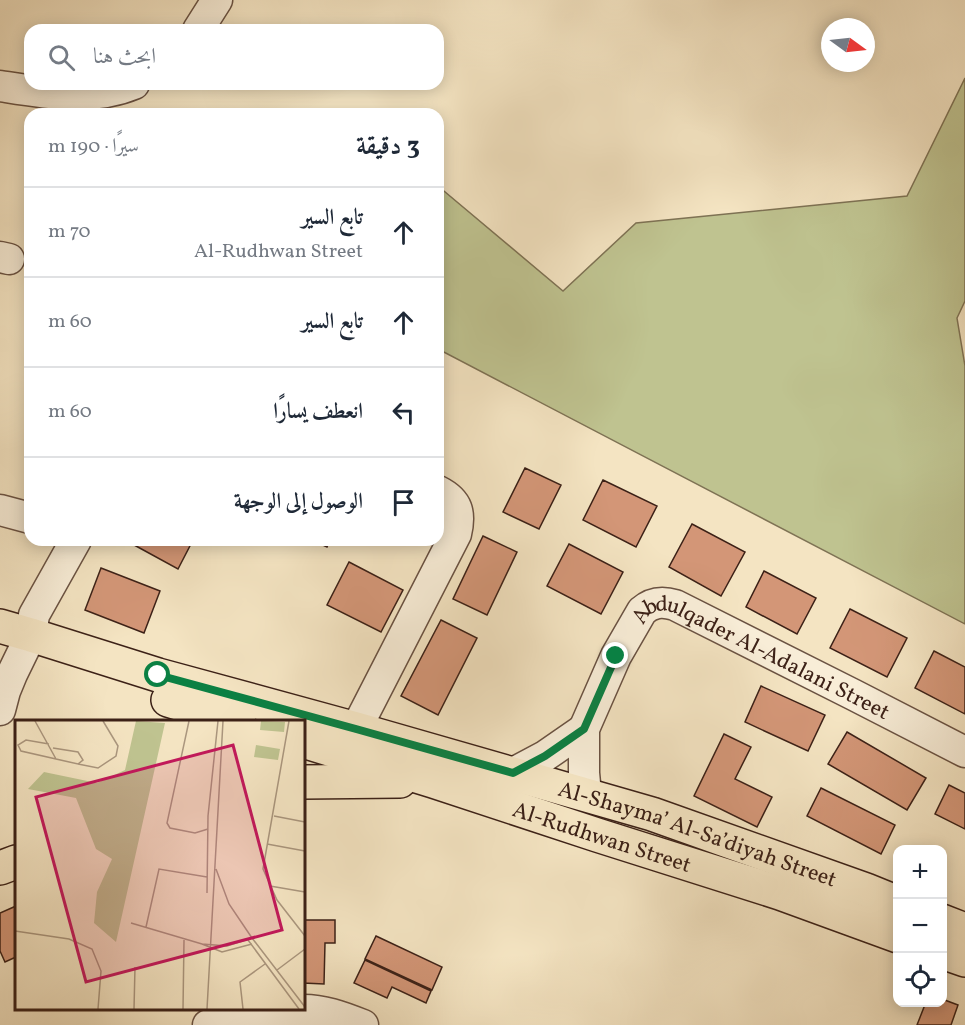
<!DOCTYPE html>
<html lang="ar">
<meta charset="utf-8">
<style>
body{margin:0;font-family:Vollkorn,Amiri,serif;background:#f2f2f3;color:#1f2937;direction:rtl}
.controls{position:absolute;right:18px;bottom:18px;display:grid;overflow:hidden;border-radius:12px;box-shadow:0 3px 15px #0003}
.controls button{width:54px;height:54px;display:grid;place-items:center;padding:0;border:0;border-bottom:2px solid #e0e1e3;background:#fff;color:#1f2937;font:30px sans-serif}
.compass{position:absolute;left:821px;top:18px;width:54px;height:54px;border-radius:50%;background:#fff;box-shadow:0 3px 15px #0003;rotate:105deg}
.stop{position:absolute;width:18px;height:18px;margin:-14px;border:4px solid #0b8043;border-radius:50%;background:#fff}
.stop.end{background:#0b8043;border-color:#fff;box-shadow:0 2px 6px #0008}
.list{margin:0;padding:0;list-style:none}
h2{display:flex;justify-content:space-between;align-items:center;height:78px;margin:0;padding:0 24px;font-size:26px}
h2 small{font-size:20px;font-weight:400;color:#747a83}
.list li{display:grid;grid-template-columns:39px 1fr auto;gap:18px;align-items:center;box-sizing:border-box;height:90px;padding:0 24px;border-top:2px solid #e0e1e3}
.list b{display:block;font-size:22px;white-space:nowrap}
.list p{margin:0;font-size:20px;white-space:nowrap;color:#747a83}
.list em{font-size:20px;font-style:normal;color:#747a83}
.icon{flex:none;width:33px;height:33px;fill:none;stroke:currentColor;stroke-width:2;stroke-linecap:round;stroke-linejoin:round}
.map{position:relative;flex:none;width:965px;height:1025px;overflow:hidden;direction:ltr}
.search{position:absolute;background:#fff;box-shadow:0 3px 15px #0003;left:24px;top:24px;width:420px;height:66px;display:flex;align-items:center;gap:15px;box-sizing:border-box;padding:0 21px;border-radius:18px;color:#747a83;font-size:22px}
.panel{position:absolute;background:#fff;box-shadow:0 3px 15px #0003;left:24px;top:108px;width:420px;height:438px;border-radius:18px;direction:rtl}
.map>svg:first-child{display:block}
.green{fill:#bfc390;stroke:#7e7254;stroke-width:1.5}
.building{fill:#d39677;stroke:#3c2117;stroke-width:1.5}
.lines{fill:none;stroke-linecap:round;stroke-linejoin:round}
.minor-casing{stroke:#6a5242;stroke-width:33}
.major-casing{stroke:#3c2117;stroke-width:36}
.minor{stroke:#f8edd7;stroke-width:30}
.major{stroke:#f4e4c2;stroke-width:33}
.route{stroke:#0b8043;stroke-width:8}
.labels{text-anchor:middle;stroke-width:5;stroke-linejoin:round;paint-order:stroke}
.street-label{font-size:22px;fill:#3c2117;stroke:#f8edd7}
.inset-road{fill:none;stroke:#aa967e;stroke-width:1.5}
.view{fill:#c2185b;fill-opacity:0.15;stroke:#c2185b;stroke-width:3}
.inset-edge{fill:none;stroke:#3c2117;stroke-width:3}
</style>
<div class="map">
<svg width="965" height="1025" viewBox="0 0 965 1025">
<rect width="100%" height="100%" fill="#f4e4c2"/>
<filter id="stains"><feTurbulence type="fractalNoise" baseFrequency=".00333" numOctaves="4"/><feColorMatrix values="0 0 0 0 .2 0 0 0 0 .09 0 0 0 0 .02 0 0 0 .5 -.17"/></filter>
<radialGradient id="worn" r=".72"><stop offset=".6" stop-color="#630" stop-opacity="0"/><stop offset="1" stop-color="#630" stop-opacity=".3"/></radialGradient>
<!-- green -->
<path class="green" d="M965,78V301L957,318L965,366V624L438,349V186L563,291L636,223L907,196Z"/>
<!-- building -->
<path class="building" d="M525,468L561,485L539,529L503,512Z
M603,480L657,506L636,547L583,520Z
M692,524L745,552L721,596L669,567Z
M483,536L517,552L487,615L453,599Z
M125,540H193L178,569Z
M312,540H330L327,547Z
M569,544L623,572L601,614L547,586Z
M349,562L403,590L381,632L327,605Z
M101,568L160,591L144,633L85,610Z
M764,571L816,598L797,634L746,607Z
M850,609L907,638L887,677L830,648Z
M441,620L477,638L438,715L401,696Z
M934,651L965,667V714L915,688Z
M761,686L825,715L808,751L745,722Z
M847,732L926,778L907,810L828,764Z
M724,734L751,747L735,779L772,797L757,827L694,796Z
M949,785L965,793V829L935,814Z
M821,788L895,825L881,854L807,816Z
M16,906V957L5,962L0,951V913Z
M303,920H335V943H325L324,984L303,983Z
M376,936L442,967L432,990L365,959Z
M365,960L431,991L426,1003L392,987L387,998L354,983Z
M942,999L958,1005L951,1025H917L926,1002H942Z"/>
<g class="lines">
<!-- minor casing -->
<g class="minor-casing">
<g id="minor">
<path d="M198,30L217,0"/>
<path d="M0,86C44,93 91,102 134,84"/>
<path d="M0,257L9,259"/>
<path d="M0,510L30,518"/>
<path d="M0,710L5,691L12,674L31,635L34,615L76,540"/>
<path d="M356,729L456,534C461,513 458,501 438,491"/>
<path d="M513,773L545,756L584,729"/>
<path id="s1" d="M586,794L584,773V729L616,656L642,611C652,602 662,601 675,605L854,695L965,752"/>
<path d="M208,1025C238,1018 269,1010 300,1010C322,1009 343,1017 363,1025"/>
</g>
</g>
<!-- major casing -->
<g class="major-casing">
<g id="major">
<path id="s2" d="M0,626L31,635L158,675L356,729L652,814L866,890L898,903"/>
<path d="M168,700L239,722"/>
<path id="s3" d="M303,741L433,781L597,835L780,893L898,936"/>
<path d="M303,782L400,781"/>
<path d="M0,868L16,862"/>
<path d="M942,921L965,930"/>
<path d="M942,952L965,960"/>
</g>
</g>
<!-- minor -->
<use href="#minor" class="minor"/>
<!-- major -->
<use href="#major" class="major"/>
</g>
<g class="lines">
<!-- route -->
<path class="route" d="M158,675L356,729L513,773L545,756L584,729L616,656"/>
</g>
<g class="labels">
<!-- street labels -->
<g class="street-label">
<text dy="8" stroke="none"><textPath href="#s1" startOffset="328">Abdulqader Al-Adalani Street</textPath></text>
<text dy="8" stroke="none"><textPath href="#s2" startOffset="728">Al-Shayma’ Al-Sa’diyah Street</textPath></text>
<text dy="8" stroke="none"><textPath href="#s3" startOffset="314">Al-Rudhwan Street</textPath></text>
</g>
</g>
<!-- overview -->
<g transform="translate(15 720)">
<rect width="290" height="290" fill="#f4e4c2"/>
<path d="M121,1L150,3L101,222L79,203L82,172L97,139L81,129L61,78L13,69L29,52L82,63L110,50ZM246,1L270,2L269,12L245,10ZM241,25L265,29L263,40L239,37Z" fill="#bfc390"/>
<path class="inset-road" d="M20,1L41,39M174,1L152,103L155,108L180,113L193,109M274,1L248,149L262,180L290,216M34,24L11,20L3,25L6,31L41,39L63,44L68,40L63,32L38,28M63,44L83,48L101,36L103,26L88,1M259,96L290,102M252,124L290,131M201,149L214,184L237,218M255,166L290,172M192,173L193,96L203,1M116,203L187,224L212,226L237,218L290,287M131,207L144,149L192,157M0,211L54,219L77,229L86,251L83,289M233,220L284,289M187,224L207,232L237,224M262,250L290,229M119,289L120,247M168,289L169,220M192,289L208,1M228,289L225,262L250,244"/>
<path class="view" d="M218,25L267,210L71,262L21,77Z"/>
<rect width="290" height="290" class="inset-edge"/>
</g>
<rect width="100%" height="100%" filter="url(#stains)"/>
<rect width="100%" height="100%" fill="url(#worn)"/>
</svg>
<div class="controls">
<button>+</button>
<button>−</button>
<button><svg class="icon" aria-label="locate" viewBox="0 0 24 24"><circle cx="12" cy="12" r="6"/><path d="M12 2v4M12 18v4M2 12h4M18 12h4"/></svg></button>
</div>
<svg class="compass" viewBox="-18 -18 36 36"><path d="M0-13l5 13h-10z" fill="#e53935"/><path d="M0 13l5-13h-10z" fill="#747a83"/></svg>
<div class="stop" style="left:158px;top:675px"></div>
<div class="stop end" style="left:616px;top:656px"></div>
<div class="search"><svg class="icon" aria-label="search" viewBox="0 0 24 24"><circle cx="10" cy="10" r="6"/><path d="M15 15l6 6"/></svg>ابحث هنا</div>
<section class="panel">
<h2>3 دقيقة<small>سيرًا · 190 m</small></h2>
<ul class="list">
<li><svg class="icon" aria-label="ahead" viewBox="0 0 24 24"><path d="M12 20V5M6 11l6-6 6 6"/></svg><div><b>تابع السير</b><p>Al-Rudhwan Street</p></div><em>70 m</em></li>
<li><svg class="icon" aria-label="ahead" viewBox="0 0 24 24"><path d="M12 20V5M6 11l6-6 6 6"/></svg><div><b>تابع السير</b></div><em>60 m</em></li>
<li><svg class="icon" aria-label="left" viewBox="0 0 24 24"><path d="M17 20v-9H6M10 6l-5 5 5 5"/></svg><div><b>انعطف يسارًا</b></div><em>60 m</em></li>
<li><svg class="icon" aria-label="arrive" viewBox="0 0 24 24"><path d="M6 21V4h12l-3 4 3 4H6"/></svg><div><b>الوصول إلى الوجهة</b></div></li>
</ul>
</section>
</div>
